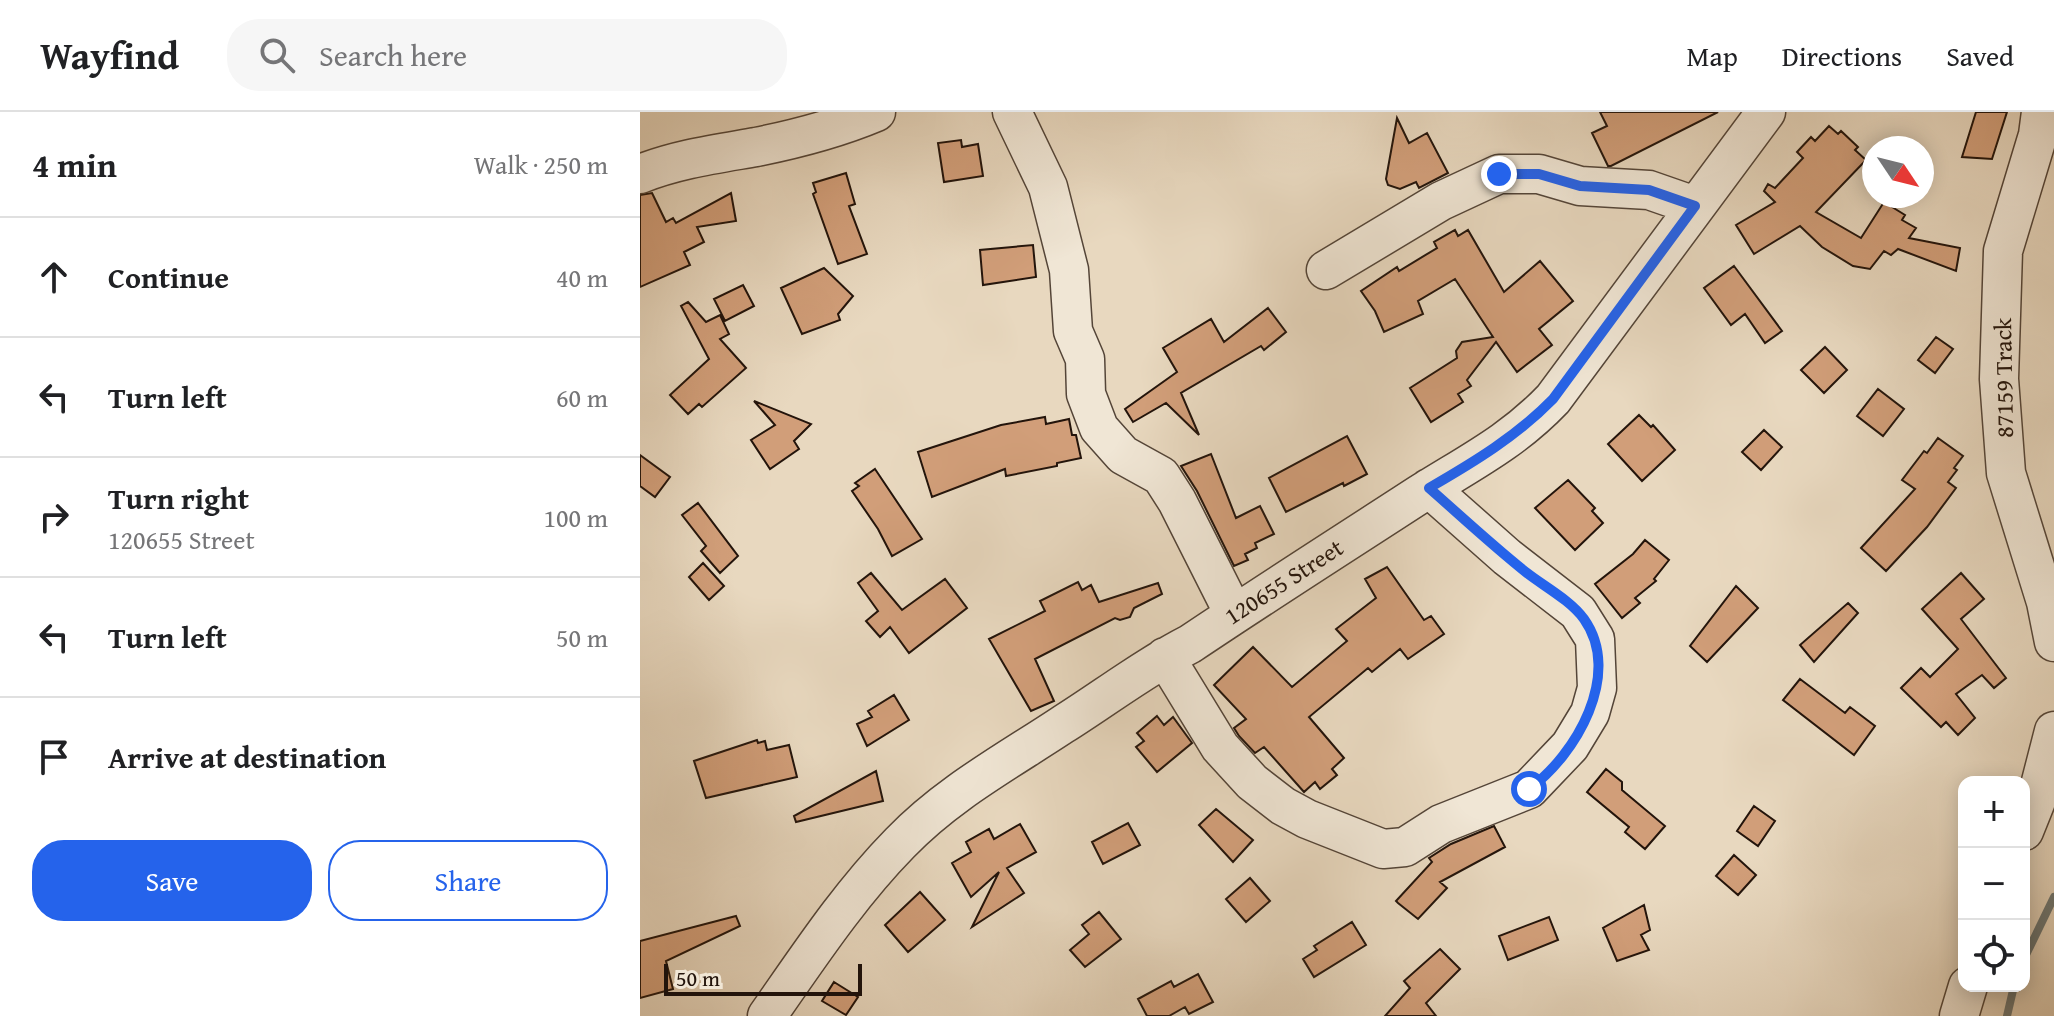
<!DOCTYPE html>
<meta charset="utf-8">
<style>
body{margin:0;font-family:"Gentium Book Plus",serif;background:#f6f6f6;color:#202124}
.controls{position:absolute;right:24px;bottom:24px;display:grid;overflow:hidden;border-radius:16px;box-shadow:0 4px 20px #0003}
.controls button{width:72px;height:72px;display:grid;place-items:center;padding:0;border:0;border-bottom:2px solid #e0e0e0;background:#fff;color:#202124;font:40px sans-serif}
.compass{position:absolute;left:1222px;top:24px;width:72px;height:72px;border-radius:50%;background:#fff;box-shadow:0 4px 20px #0003;rotate:125deg}
.scale{position:absolute;left:24px;bottom:20px;width:198px;box-sizing:border-box;padding-left:8px;border:4px solid #23140b;border-top:0;font-size:22px;line-height:28px;white-space:nowrap;color:#23140b;-webkit-text-stroke:6px #f0e6d5;paint-order:stroke}
.stop{position:absolute;width:24px;height:24px;margin:-18px;border:6px solid #2563eb;border-radius:50%;background:#fff}
.stop.end{background:#2563eb;border-color:#fff;box-shadow:0 2px 8px #0008}
.list{margin:0;padding:0;list-style:none}
h2{display:flex;justify-content:space-between;align-items:center;height:104px;margin:0;padding:0 32px;font-size:34px}
h2 small{font-size:26px;font-weight:400;color:#757577}
.list li{display:grid;grid-template-columns:52px 1fr auto;gap:24px;align-items:center;box-sizing:border-box;height:120px;padding:0 32px;border-top:2px solid #e0e0e0}
.list b{display:block;font-size:30px;white-space:nowrap}
.list p{margin:0;font-size:26px;white-space:nowrap;color:#757577}
.list em{font-size:26px;font-style:normal;color:#757577}
.actions{display:flex;gap:16px;padding:24px 32px}
.actions a{flex:1;padding:18px 0;border:2px solid #2563eb;border-radius:32px;text-align:center;font-size:28px;color:#2563eb}
.actions .main{background:#2563eb;color:#fff}
.icon{flex:none;width:44px;height:44px;fill:none;stroke:currentColor;stroke-width:2;stroke-linecap:round;stroke-linejoin:round}
.map{position:relative;flex:none;width:1414px;height:904px;overflow:hidden}
header{display:flex;align-items:center;gap:48px;box-sizing:border-box;height:112px;padding:0 40px;background:#fff;border-bottom:2px solid #e0e0e0}
header strong{font-size:38px}
nav{display:flex;gap:44px;margin-inline-start:auto;font-size:28px}
.search{width:560px;height:72px;background:#f6f6f6;display:flex;align-items:center;gap:20px;box-sizing:border-box;padding:0 28px;border-radius:32px;color:#757577;font-size:30px}
main{display:flex}
aside{flex:1;background:#fff}
.map>svg:first-child{display:block}
.lines{fill:none;stroke-linecap:round;stroke-linejoin:round}
.stream{stroke:#6a7675;stroke-width:8}
.building{fill:#d19e79;stroke:#23140b;stroke-width:2}
.minor-casing{stroke:#544538;stroke-width:41}
.minor{stroke:#f0e6d5;stroke-width:38}
.route{stroke:#2563eb;stroke-width:10}
.labels{text-anchor:middle;stroke-width:6;stroke-linejoin:round;paint-order:stroke}
.street-label{font-size:24px;fill:#23140b;stroke:#f0e6d5}
</style>
<header>
<strong>Wayfind</strong>
<div class="search"><svg class="icon" aria-label="search" viewBox="0 0 24 24"><circle cx="10" cy="10" r="6"/><path d="M15 15l6 6"/></svg>Search here</div>
<nav><a>Map</a><a>Directions</a><a>Saved</a></nav>
</header>
<main>
<aside>
<h2>4 min<small>Walk · 250 m</small></h2>
<ul class="list">
<li><svg class="icon" aria-label="ahead" viewBox="0 0 24 24"><path d="M12 20V5M6 11l6-6 6 6"/></svg><div><b>Continue</b></div><em>40 m</em></li>
<li><svg class="icon" aria-label="left" viewBox="0 0 24 24"><path d="M17 20v-9H6M10 6l-5 5 5 5"/></svg><div><b>Turn left</b></div><em>60 m</em></li>
<li><svg class="icon" aria-label="right" viewBox="0 0 24 24"><path d="M7 20v-9h11M14 6l5 5-5 5"/></svg><div><b>Turn right</b><p>120655 Street</p></div><em>100 m</em></li>
<li><svg class="icon" aria-label="left" viewBox="0 0 24 24"><path d="M17 20v-9H6M10 6l-5 5 5 5"/></svg><div><b>Turn left</b></div><em>50 m</em></li>
<li><svg class="icon" aria-label="arrive" viewBox="0 0 24 24"><path d="M6 21V4h12l-3 4 3 4H6"/></svg><div><b>Arrive at destination</b></div></li>
</ul>
<div class="actions"><a class="main">Save</a><a>Share</a></div>
</aside>
<div class="map">
<svg width="1414" height="904" viewBox="0 0 1414 904">
<rect width="100%" height="100%" fill="#e8d8bf"/>
<filter id="stains"><feTurbulence type="fractalNoise" baseFrequency=".0025" numOctaves="4"/><feColorMatrix values="0 0 0 0 .2 0 0 0 0 .09 0 0 0 0 .02 0 0 0 .5 -.17"/></filter>
<radialGradient id="worn" r=".72"><stop offset=".6" stop-color="#630" stop-opacity="0"/><stop offset="1" stop-color="#630" stop-opacity=".3"/></radialGradient>
<g class="lines">
<!-- stream -->
<path class="stream" d="M1384,847L1414,785
M1367,904L1374,874"/>
</g>
<!-- building -->
<path class="building" d="M960,0H1078L971,54H968L952,21L967,14Z
M1336,0H1367L1352,47L1322,45Z
M757,6L769,31L787,21L808,61L779,76L776,70L760,77L748,73L746,67Z
M1189,14L1198,22L1201,19L1218,35L1215,38L1226,48L1176,100L1221,126L1244,90L1265,103L1262,108L1276,116L1269,126L1320,136L1316,159L1258,137L1251,143L1244,139L1230,157L1213,154L1182,135L1160,114L1114,142L1096,113L1135,90L1124,79L1128,72L1135,76L1163,46L1157,40L1171,25L1175,29Z
M321,28L322,35L338,32L343,64L304,70L298,31Z
M206,61L215,92L209,94L227,142L198,152L173,82L176,80L173,71Z
M12,81L26,110L33,106L36,111L91,81L96,109L57,115L64,130L44,140L50,153L0,175V83Z
M815,118L818,124L828,118L864,180L900,149L933,189L899,217L912,233L877,260L856,230L827,268L831,274L818,282L823,290L791,310L770,276L817,246L816,239L822,230L853,225L815,167L778,189L783,202L744,220L735,199L721,179L757,155L759,159L797,136L794,130Z
M393,133L396,165L343,173L340,138Z
M1094,154L1142,219L1125,231L1105,202L1091,213L1064,176Z
M184,156L213,184L198,202L200,208L162,222L141,176Z
M103,173L114,194L85,209L74,187Z
M48,190L66,210L80,203L89,222L80,227L106,256L62,295L59,292L48,302L30,283L69,247L41,194Z
M628,196L646,220L624,238L621,234L541,281L559,323L526,291L493,310L485,297L537,260L523,236L571,207L584,230Z
M1296,225L1313,237L1295,261L1278,248Z
M1185,235L1207,258L1184,281L1161,258Z
M1238,277L1264,297L1243,324L1217,304Z
M114,289L171,312L154,329L159,337L130,357L111,328L135,313Z
M999,303L1011,315L1013,313L1035,338L1002,369L968,332Z
M405,305L406,312L429,307L432,323H436L441,346L417,351V354L366,364L365,357L292,385L278,340L361,313Z
M1124,318L1142,335L1121,358L1102,340Z
M707,324L727,362L704,374L703,371L646,400L629,366Z
M1298,326L1323,344L1314,356L1317,358L1308,370L1316,376L1287,415L1246,459L1221,436L1275,377L1262,368L1284,339L1287,341Z
M571,342L596,406L620,394L634,422L615,431L617,436L605,442L608,448L594,454L557,379L541,354Z
M0,343L30,365L15,385L0,374Z
M235,357L282,427L252,444L238,417L212,379L219,374L215,371Z
M928,368L955,396L952,399L963,411L935,438L895,396Z
M58,391L98,444L80,461L61,439L66,434L42,403Z
M1005,428L1029,448L1014,467L1016,469L995,486L1000,491L982,506L955,472L993,442Z
M63,451L84,474L69,488L49,465Z
M747,455L784,508L791,504L804,522L768,547L760,537L732,560L728,556L669,605L704,646L692,657L697,663L680,677L675,670L664,680L624,635L615,641L599,624L594,616L606,607L574,573L613,535L652,575L707,529L696,517L736,486L725,467Z
M231,461L262,498L305,467L327,496L269,541L250,515L240,525L226,509L238,499L218,471Z
M1321,461L1344,487L1321,507L1366,566L1354,576L1342,563L1316,582L1335,606L1318,623L1306,610L1301,615L1261,576L1281,556L1290,565L1318,537L1282,497Z
M438,470L442,478L451,473L459,490L518,471L522,482L494,496L490,505L480,508L475,506L395,547L414,589L391,599L349,527L405,499L400,489Z
M1096,474L1118,496L1067,550L1050,534Z
M1208,491L1218,501L1174,550L1160,533Z
M1160,567L1205,601L1210,595L1235,614L1214,643L1143,588Z
M254,583L269,608L227,634L217,612L232,605L228,599Z
M517,604L524,613L533,605L552,631L517,660L496,635L504,629L497,621Z
M117,628L118,631L125,629L127,638L149,633L157,665L66,686L54,649Z
M966,657L982,670V678L1025,714L1005,737L985,720L989,715L947,680Z
M236,659L243,689L156,710L154,704Z
M1114,694L1135,709L1118,734L1097,719Z
M576,697L613,728L593,750L559,713Z
M488,711L500,733L463,752L452,730Z
M380,712L396,740L367,756L384,781L332,815L359,760L331,785L312,751L331,740L326,730L349,717L354,727Z
M854,714L865,735L800,770L807,776L778,807L758,791L756,789L792,750L789,746L811,732Z
M1094,743L1116,763L1098,783L1076,764Z
M610,766L630,789L606,810L586,787Z
M280,780L305,808L268,840L245,813Z
M1004,793L1010,818L1001,823L1009,838L977,849L963,816Z
M459,800L481,827L445,855L430,838L449,822L442,813Z
M96,804L100,814L26,849L33,877L0,886V829Z
M909,805L918,828L868,848L859,824Z
M712,810L726,833L674,865L663,847L677,838L674,834Z
M800,837L820,857L786,891L796,904H745L770,876L764,869Z
M558,862L573,890L549,902L545,895L529,904H507L498,887L531,869L534,875Z
M194,870L218,885L206,903L182,889Z"/>
<g class="lines">
<!-- minor casing -->
<g class="minor-casing">
<path id="minor" d="M372,0L408,75L429,158L433,219L445,247L446,282L459,316L483,343L521,364L537,389L594,502
M1401,0L1398,23L1363,139L1359,267L1366,361L1406,490L1414,530
M0,62C38,47 76,42 116,35C156,27 198,16 236,0
M686,158L801,89L859,62H899L940,74L1009,78L1055,94
M525,545L580,635L612,670L643,694L667,707L743,737L765,735L801,712L889,677L930,634L950,601L957,576L955,527L938,500L867,445L789,376
M1384,719L1396,689L1414,619
M127,904C169,844 209,783 260,731C307,682 366,650 422,613C465,586 505,555 550,532C626,481 703,432 780,382C829,351 872,330 913,287L1126,0
M1319,904L1328,874"/>
</g>
<!-- minor -->
<use href="#minor" class="minor"/>
</g>
<g class="lines">
<!-- route -->
<path class="route" d="M859,62H899L940,74L1009,78L1055,94L913,287C877,324 834,350 789,376C822,405 853,434 887,461C905,475 930,488 944,507C983,562 936,643 889,677"/>
</g>
<g class="labels">
<!-- street labels -->
<g class="street-label">
<text transform="translate(1364 266) rotate(-91)" y="8">87159 Track</text>
<text transform="translate(644 470) rotate(-33)" y="8">120655 Street</text>
</g>
</g>
<rect width="100%" height="100%" filter="url(#stains)"/>
<rect width="100%" height="100%" fill="url(#worn)"/>
</svg>
<div class="controls">
<button>+</button>
<button>−</button>
<button><svg class="icon" aria-label="locate" viewBox="0 0 24 24"><circle cx="12" cy="12" r="6"/><path d="M12 2v4M12 18v4M2 12h4M18 12h4"/></svg></button>
</div>
<svg class="compass" viewBox="-18 -18 36 36"><path d="M0-13l5 13h-10z" fill="#e53935"/><path d="M0 13l5-13h-10z" fill="#757577"/></svg>
<div class="scale">50 m</div>
<div class="stop" style="left:889px;top:677px"></div>
<div class="stop end" style="left:859px;top:62px"></div>
</div>
</main>
